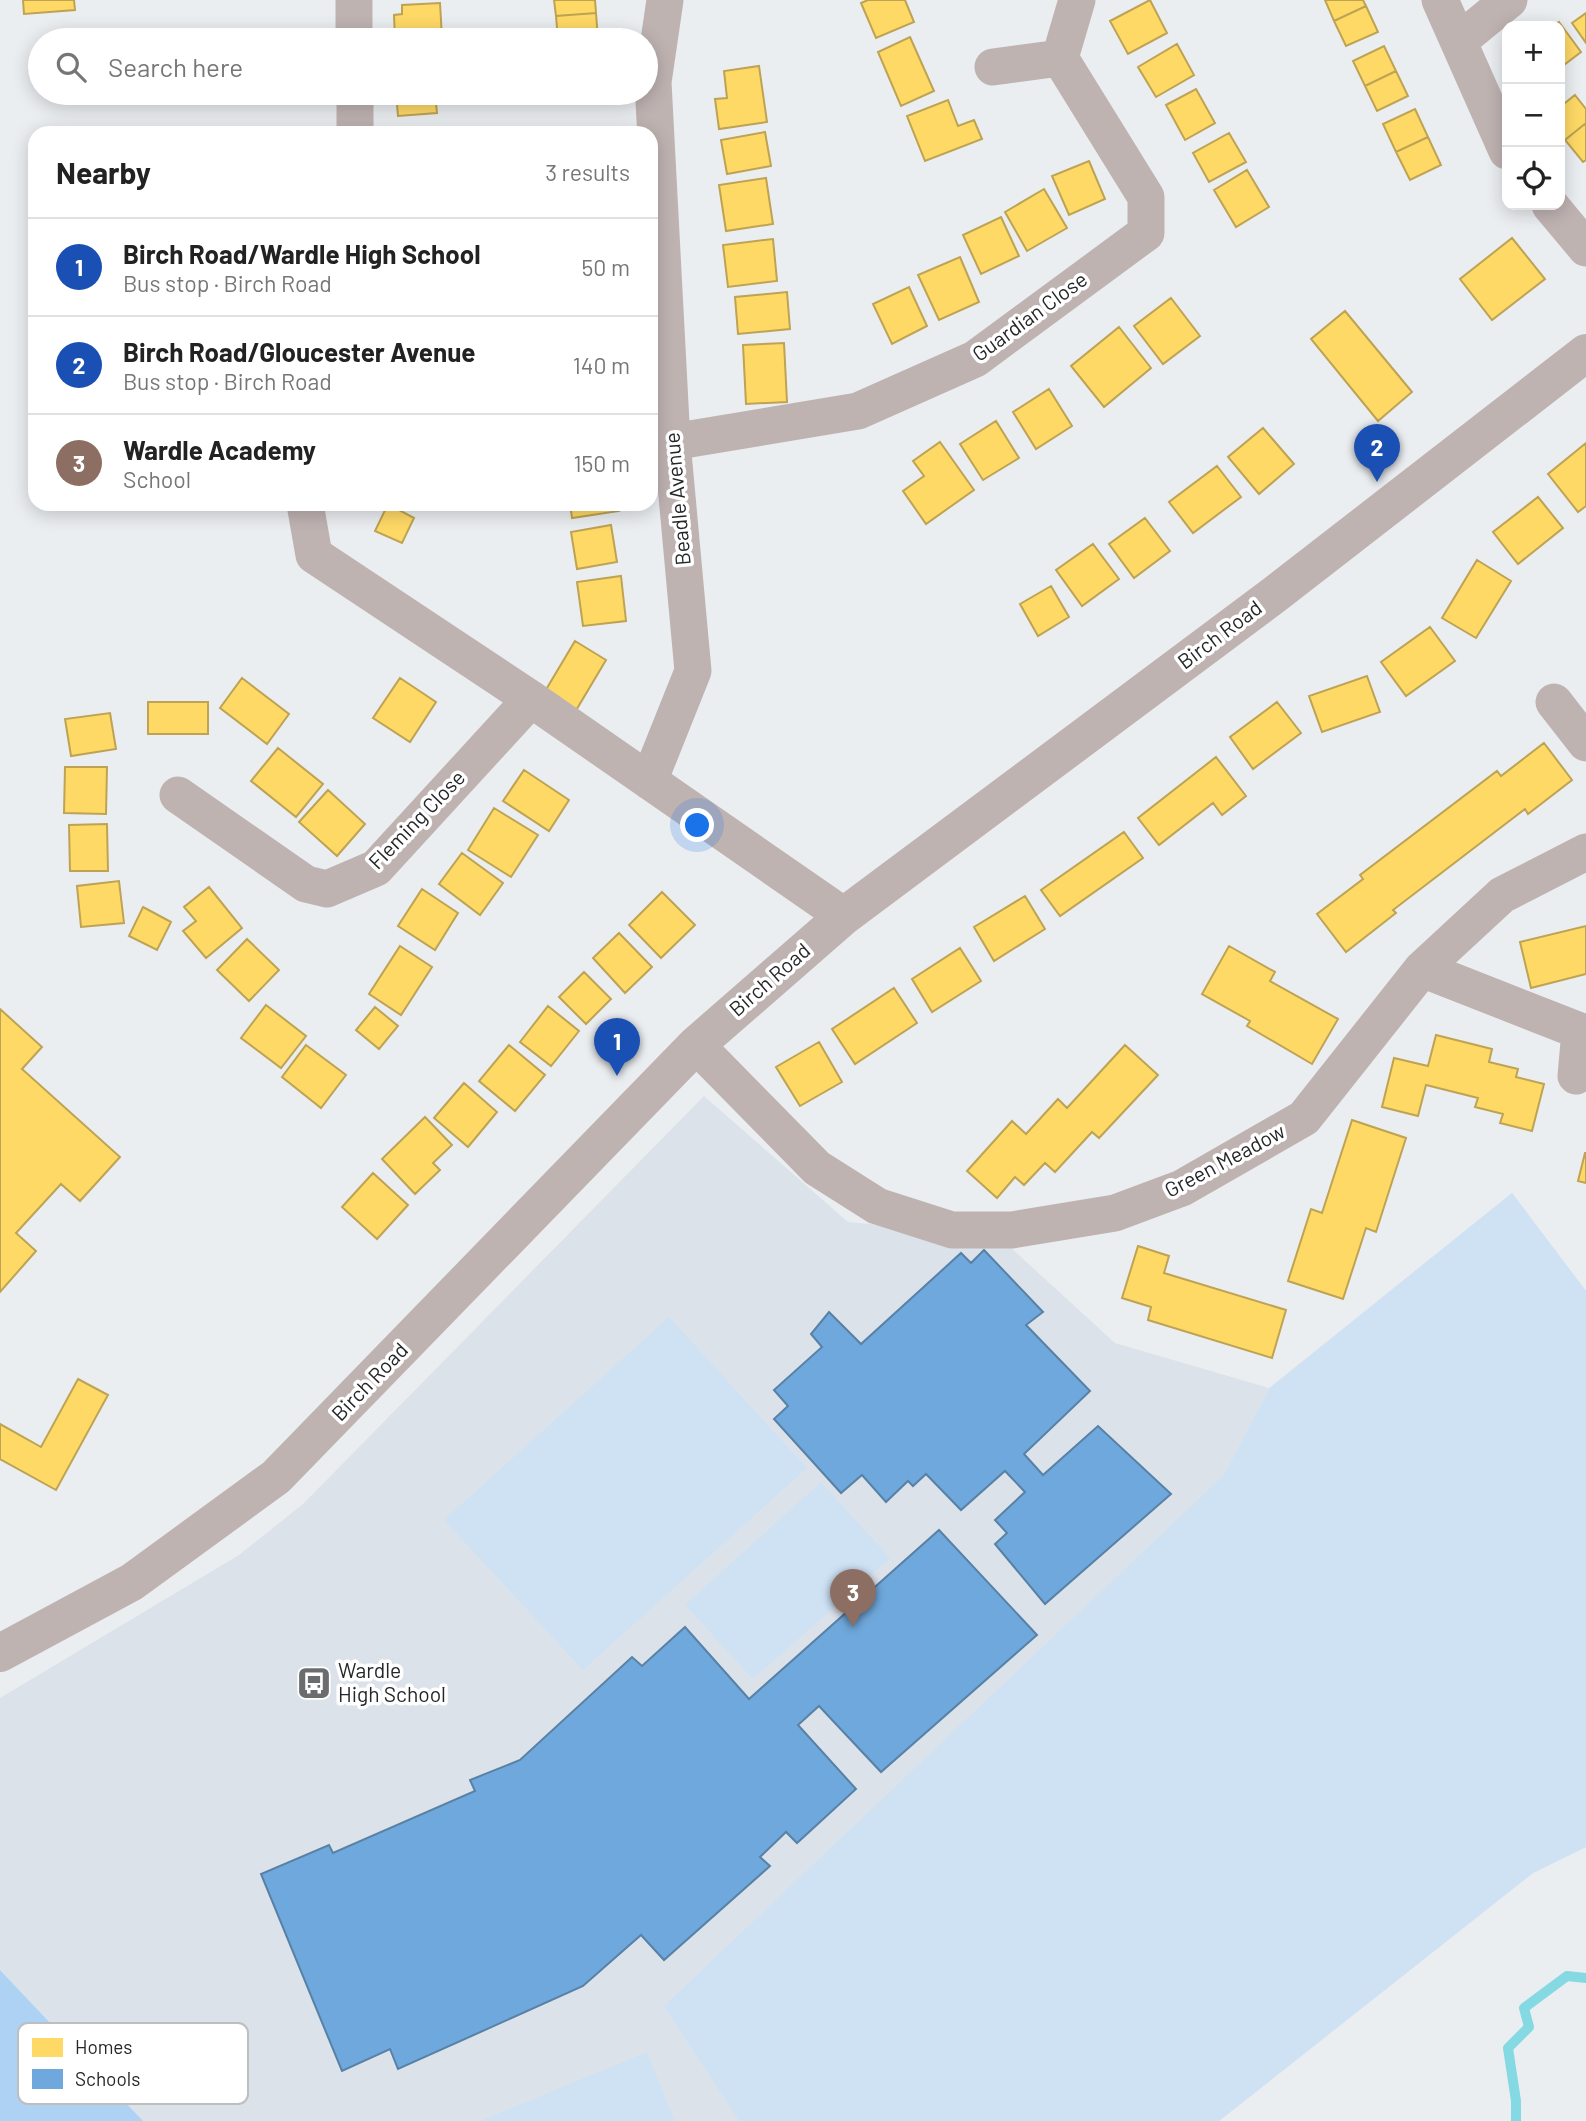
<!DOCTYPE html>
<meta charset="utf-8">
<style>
body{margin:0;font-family:Barlow,sans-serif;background:#f2f2f2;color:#222}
.controls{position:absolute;right:21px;top:21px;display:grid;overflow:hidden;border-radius:14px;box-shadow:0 4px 18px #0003}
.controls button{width:63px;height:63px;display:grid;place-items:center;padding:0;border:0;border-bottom:2px solid #e0e0e0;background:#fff;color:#222;font:35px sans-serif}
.you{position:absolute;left:698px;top:826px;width:24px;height:24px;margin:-18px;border:5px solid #fff;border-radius:50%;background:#1a73e8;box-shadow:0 0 0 10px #1a73e833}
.badge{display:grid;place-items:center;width:46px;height:46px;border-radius:50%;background:#111827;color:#fff;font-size:23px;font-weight:700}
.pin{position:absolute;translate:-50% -58px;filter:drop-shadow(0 2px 4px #0008)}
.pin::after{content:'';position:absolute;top:37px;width:24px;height:21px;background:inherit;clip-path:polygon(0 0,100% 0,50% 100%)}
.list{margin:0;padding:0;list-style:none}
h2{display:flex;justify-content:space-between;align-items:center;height:91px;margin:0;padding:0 28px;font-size:30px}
h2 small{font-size:23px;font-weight:400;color:#767676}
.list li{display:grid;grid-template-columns:46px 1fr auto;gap:21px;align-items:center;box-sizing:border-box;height:98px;padding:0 28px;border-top:2px solid #e0e0e0}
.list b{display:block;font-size:26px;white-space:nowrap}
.list p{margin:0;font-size:23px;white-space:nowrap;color:#767676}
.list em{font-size:23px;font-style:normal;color:#767676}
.icon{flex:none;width:38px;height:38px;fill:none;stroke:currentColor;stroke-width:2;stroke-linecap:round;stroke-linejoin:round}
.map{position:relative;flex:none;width:1586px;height:2121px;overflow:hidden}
.search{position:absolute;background:#fff;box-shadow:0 4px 18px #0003;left:28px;top:28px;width:630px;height:77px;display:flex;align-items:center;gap:18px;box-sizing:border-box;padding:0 24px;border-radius:38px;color:#767676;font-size:26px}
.panel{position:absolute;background:#fff;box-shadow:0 4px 18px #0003;left:28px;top:126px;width:630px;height:385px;border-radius:21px}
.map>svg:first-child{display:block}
.built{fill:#dbe2ea}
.green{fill:#cee2f4}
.forest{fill:#add2f4}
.homes{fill:#ffd966;stroke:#bda353;stroke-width:2}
.schools{fill:#6fa8dc;stroke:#5881a6;stroke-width:2}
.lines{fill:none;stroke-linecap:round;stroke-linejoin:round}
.stream{stroke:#84d9e2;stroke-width:10}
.minor{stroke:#bfb3b2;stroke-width:37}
.tertiary{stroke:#bfb3b2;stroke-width:38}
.labels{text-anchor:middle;stroke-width:7;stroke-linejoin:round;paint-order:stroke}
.street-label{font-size:21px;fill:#242628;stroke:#fff}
.poi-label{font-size:21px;fill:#242628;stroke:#fff;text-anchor:start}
.key{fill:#fff;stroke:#bdbebe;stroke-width:2}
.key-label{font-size:19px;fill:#242628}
</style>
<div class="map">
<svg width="1586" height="2121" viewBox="0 0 1586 2121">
<rect width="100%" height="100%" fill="#ebeef1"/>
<!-- built -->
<path class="built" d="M704,1096L848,1222L998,1236L1115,1343L1269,1388L1512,1193L1586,1291V1847L1533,1873L1219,2121H143L0,1970V1698L239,1555L303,1504Z"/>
<!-- green -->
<path class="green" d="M1512,1193L1586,1291V1847L1533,1873L1219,2121H739L664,2006L1224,1475L1270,1388Z
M669,1317L807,1468L583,1670L444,1520Z
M821,1482L890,1558L753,1679L685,1605Z
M647,2052L675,2121H480Z"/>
<!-- forest -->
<path class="forest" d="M0,1970L143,2121H0Z"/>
<!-- homes -->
<path class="homes" d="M23,0H74L75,10L24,14Z
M554,0H595L596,13L556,16Z
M868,0H905L914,22L876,38L861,3Z
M1150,0L1167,33L1128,54L1110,21Z
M1325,0H1363L1366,6L1334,21Z
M440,3L442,38L395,40L394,15L402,14V5Z
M1366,6L1378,32L1346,46L1334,21Z
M596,13L598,40H558L556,16Z
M1586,13V43L1572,23Z
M1559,22L1581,52L1560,68V26H1554Z
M910,37L934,91L901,106L878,52Z
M1177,44L1194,75L1156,97L1138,67Z
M1384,46L1396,71L1365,86L1353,61Z
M759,66L767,122L719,129L715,99L727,98L724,71Z
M1396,71L1408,96L1377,111L1365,86Z
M1196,89L1215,123L1185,140L1166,105Z
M396,93H435L437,113L398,116Z
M1575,95L1586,109V123L1565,140L1560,133V107Z
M948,100L958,126L974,120L982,139L925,161L907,116Z
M1415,109L1428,137L1396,152L1383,124Z
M1586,123V160L1583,162L1565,140Z
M596,127V133H552V130Z
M765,132L771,166L727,174L721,140Z
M1229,133L1246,162L1209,182L1193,153Z
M1428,137L1441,165L1410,180L1396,152Z
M1089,161L1105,199L1069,215L1052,176Z
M1247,170L1269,207L1236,227L1214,190Z
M766,178L773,224L726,231L719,185Z
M1044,189L1067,228L1027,251L1005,212Z
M1001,217L1019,256L981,274L963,235Z
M1512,238L1545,279L1492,320L1460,279Z
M773,239L777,281L728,287L723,245Z
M960,257L979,302L939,320L918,275Z
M909,287L927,326L892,344L873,304Z
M787,292L790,329L738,334L735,297Z
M1171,298L1200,336L1163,364L1134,326Z
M1345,311L1412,392L1378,421L1311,339Z
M1119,327L1151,368L1104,407L1071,366Z
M784,343L787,402L746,404L743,345Z
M1049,389L1072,426L1036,449L1013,412Z
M996,421L1019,458L983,480L960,444Z
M1263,428L1294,464L1259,494L1228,457Z
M940,442L974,490L926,524L903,491L924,476L913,461Z
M1586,443V506L1578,512L1548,474Z
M1217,466L1241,497L1193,533L1169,502Z
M1538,497L1563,528L1518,564L1493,532Z
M388,504L414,518L402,543L375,531Z
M570,504H618L619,511L572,518Z
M1145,518L1170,551L1134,578L1109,544Z
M611,525L617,562L577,569L571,532Z
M1093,544L1119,579L1082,606L1056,570Z
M1477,560L1511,581L1476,638L1442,618Z
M621,576L626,621L583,626L577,582Z
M1051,586L1069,617L1038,636L1020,604Z
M1430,627L1455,661L1406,696L1381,662Z
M575,641L606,660L575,712L544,693Z
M1367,676L1380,712L1322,732L1309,696Z
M242,678L289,714L267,744L220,708Z
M400,678L436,702L410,742L373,718Z
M148,702H208V734H148Z
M1277,702L1301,733L1253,769L1230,737Z
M110,713L116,749L71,756L65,719Z
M1544,743L1572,780L1528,814L1525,809L1393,910L1396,913L1346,952L1317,914L1363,879L1360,875L1497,771L1501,776Z
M278,748L323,784L296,817L251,781Z
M1216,757L1246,796L1222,815L1213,803L1159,845L1138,818Z
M65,767H107L106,814L64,813Z
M524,770L569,800L549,831L503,801Z
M328,790L365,824L337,856L299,822Z
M494,808L538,835L511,877L468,850Z
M107,824L108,871H70L69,825Z
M1124,832L1143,858L1060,916L1041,890Z
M462,853L503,883L480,915L439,884Z
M119,881L124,923L81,927L77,886Z
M209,887L242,928L206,958L183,931L196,921L184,907Z
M422,889L458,913L435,950L398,926Z
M662,892L695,925L661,958L629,925Z
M1025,896L1045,929L994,961L974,927Z
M143,907L171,922L157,950L129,936Z
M1586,926V974L1531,988L1520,942Z
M619,933L652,967L625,993L593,958Z
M247,939L279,970L249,1001L217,970Z
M400,946L432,967L401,1015L369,994Z
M1229,946L1275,972L1270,981L1338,1019L1312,1064L1247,1026L1250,1021L1202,994Z
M960,948L981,981L932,1012L912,979Z
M584,972L611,999L586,1024L559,997Z
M894,988L917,1023L855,1064L832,1029Z
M266,1005L306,1036L281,1068L241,1038Z
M548,1006L579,1031L551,1066L520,1042Z
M375,1007L398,1026L379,1049L356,1030Z
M0,1009L42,1047L22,1069L120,1157L80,1201L61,1184L16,1233L36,1251L0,1292Z
M1436,1035L1492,1049L1489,1062L1518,1069L1516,1077L1544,1084L1532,1131L1500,1123L1503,1114L1475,1107L1478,1098L1426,1085L1418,1116L1382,1107L1394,1058L1428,1066Z
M819,1042L842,1082L800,1106L776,1067Z
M306,1045L346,1075L321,1108L282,1077Z
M509,1045L545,1075L515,1111L479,1081Z
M1125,1045L1158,1075L1099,1138L1092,1132L1055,1172L1045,1163L1024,1185L1015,1177L997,1198L967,1171L1012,1121L1026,1134L1058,1099L1067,1108Z
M464,1083L497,1112L468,1147L434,1118Z
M425,1117L452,1145L433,1163L440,1170L415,1194L382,1159Z
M1352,1120L1406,1138L1376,1232L1366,1228L1343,1299L1288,1281L1311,1209L1322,1213Z
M1585,1153H1586V1183L1578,1181Z
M373,1173L408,1205L377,1239L342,1207Z
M1138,1246L1169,1256L1164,1273L1286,1310L1272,1358L1148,1320L1151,1307L1122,1298Z
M78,1379L108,1395L56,1490L0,1459V1424L41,1447Z"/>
<!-- schools -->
<path class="schools" d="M984,1250L1043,1312L1026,1325L1090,1391L1024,1454L1043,1475L1098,1426L1171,1494L1045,1604L995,1544L1007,1533L995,1520L1025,1492L1005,1471L961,1510L926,1474L913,1486L908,1481L886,1502L862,1475L841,1493L774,1419L788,1406L774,1390L822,1347L811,1334L829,1312L861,1344L961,1253L971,1263Z
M939,1530L1037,1635L881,1772L819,1706L798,1725L856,1789L797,1843L786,1832L760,1857L770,1866L664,1960L641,1935L583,1986L398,2069L390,2049L342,2071L261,1874L329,1845L333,1853L475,1791L470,1780L520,1760L632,1657L642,1666L685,1627L749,1699Z"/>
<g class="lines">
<!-- stream -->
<path class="stream" d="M1516,2121V2101L1508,2048L1529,2027L1524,2008L1567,1976L1586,1978"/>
<!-- minor -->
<path class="minor" d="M354,0V40
M1440,0L1507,151
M1459,41L1509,0
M993,67L1060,58L1077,0
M355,93V133
M1550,205L1586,248
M672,442L858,411L975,359L1146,233V197L1060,58
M305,504L314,555L531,699L844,916
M1554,702L1586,743
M649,781L693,671L672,442L653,82L665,0
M178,795L306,884L327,889L376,868L531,699
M1422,969L1580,1031L1576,1076
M696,1045L817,1168L877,1206L952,1230H1012L1115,1213L1182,1188L1304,1118L1422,969L1502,895L1586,852"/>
<!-- tertiary -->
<path class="tertiary" d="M0,1653L132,1582L276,1477L696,1045L844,916L1274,595L1586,353"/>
</g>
<!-- icons -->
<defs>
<g id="bus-square" transform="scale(1.75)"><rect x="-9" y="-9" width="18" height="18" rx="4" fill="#6a6c6e" stroke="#fff"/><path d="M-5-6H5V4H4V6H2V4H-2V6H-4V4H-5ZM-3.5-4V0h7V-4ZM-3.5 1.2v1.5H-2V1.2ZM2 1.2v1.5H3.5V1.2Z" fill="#fff"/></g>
</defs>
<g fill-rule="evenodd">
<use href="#bus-square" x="314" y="1683"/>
</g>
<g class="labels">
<!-- street labels -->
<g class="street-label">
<text transform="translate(1030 317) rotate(-36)" y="7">Guardian Close</text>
<text transform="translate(678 499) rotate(-95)" y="7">Beadle Avenue</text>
<text transform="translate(1220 635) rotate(-37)" y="7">Birch Road</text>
<text transform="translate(417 820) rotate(-46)" y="7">Fleming Close</text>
<text transform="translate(770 980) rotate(-41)" y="7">Birch Road</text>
<text transform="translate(1225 1161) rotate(-28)" y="7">Green Meadow</text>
<text transform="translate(370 1382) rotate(-46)" y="7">Birch Road</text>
</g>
<!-- poi labels -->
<g class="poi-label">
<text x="338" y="1678">Wardle<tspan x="338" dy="24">High School</tspan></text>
</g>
</g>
<!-- legend -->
<rect x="18" y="2023" width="230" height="81" rx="10" class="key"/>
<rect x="32" y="2038" width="31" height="19" fill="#ffd966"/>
<rect x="32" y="2069" width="31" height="20" fill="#6fa8dc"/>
<g class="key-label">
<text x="75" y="2054">Homes</text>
<text x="75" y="2086">Schools</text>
</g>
</svg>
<div class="controls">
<button>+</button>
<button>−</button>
<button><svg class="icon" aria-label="locate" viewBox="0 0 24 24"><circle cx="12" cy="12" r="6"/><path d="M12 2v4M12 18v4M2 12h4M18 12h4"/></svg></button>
</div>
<div class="you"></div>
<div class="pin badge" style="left:617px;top:1076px;background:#1a4fb4">1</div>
<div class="pin badge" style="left:1377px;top:482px;background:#1a4fb4">2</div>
<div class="pin badge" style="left:853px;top:1627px;background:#8d6e63">3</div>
<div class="search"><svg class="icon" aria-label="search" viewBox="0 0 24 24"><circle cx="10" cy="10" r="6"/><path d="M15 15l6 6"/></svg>Search here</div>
<section class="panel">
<h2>Nearby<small>3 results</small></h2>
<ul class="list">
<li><span class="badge" style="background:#1a4fb4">1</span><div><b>Birch Road/Wardle High School</b><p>Bus stop · Birch Road</p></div><em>50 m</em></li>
<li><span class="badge" style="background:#1a4fb4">2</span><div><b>Birch Road/Gloucester Avenue</b><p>Bus stop · Birch Road</p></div><em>140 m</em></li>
<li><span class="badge" style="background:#8d6e63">3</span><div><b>Wardle Academy</b><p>School</p></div><em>150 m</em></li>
</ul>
</section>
</div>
